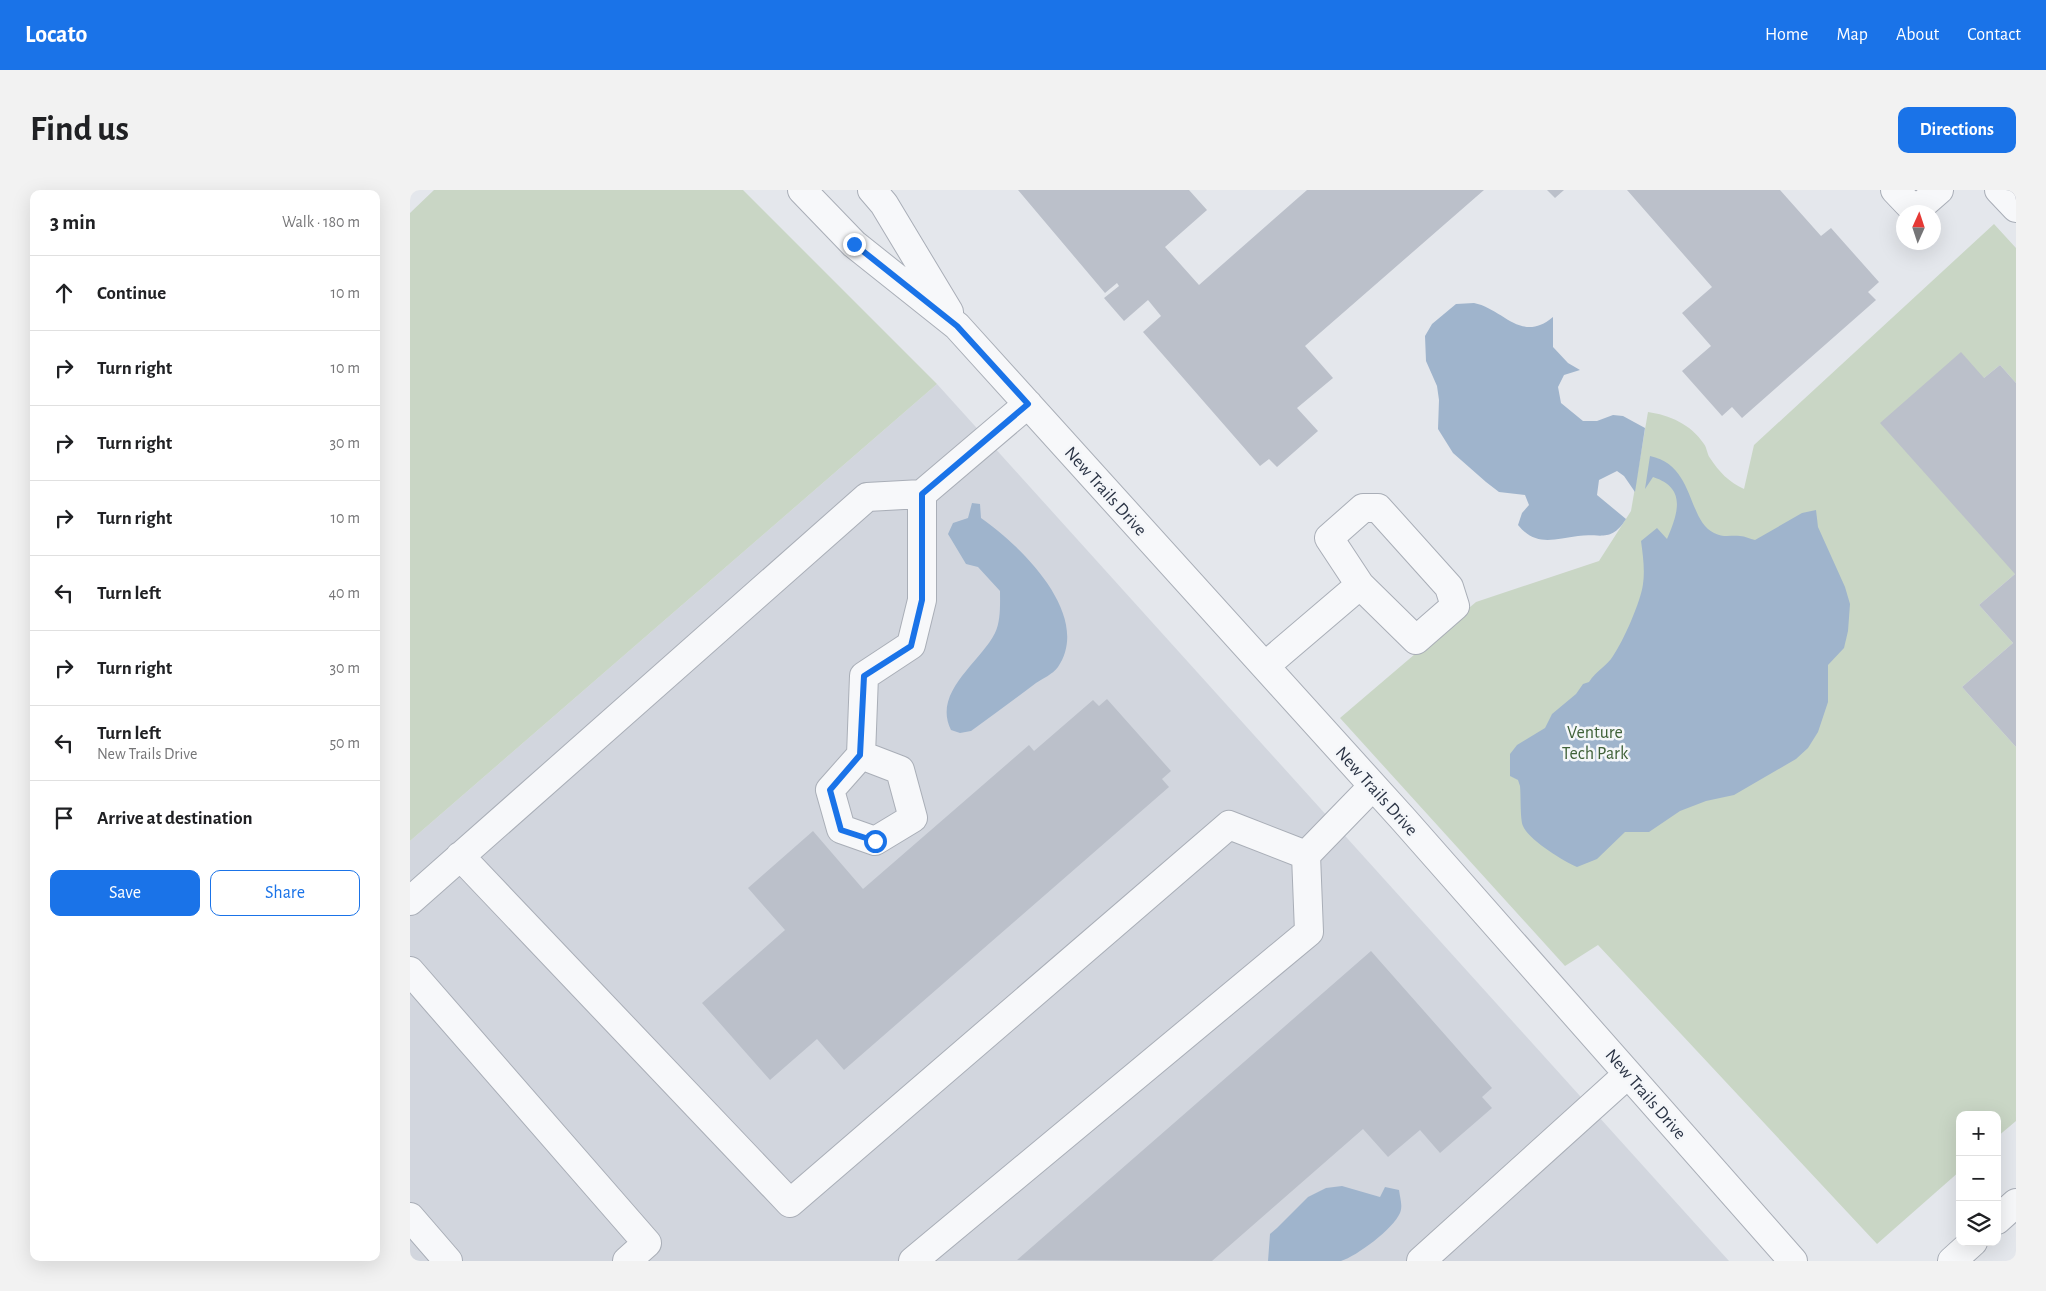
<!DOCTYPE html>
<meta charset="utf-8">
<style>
body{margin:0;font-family:"Alegreya Sans",sans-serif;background:#f2f2f2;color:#202124}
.controls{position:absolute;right:15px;bottom:15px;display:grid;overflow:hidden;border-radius:10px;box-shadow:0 5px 20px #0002}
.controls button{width:45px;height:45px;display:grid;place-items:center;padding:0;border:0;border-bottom:1px solid #e0e0e0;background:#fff;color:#202124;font:25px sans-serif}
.compass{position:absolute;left:1486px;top:15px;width:45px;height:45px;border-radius:50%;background:#fff;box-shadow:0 5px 20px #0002;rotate:3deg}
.stop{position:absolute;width:15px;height:15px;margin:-11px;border:4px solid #1a73e8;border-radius:50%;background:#fff}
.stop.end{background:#1a73e8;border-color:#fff;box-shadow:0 1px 5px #0008}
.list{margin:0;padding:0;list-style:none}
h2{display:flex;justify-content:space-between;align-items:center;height:65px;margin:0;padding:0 20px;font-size:21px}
h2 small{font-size:16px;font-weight:400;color:#757577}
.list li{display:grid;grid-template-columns:32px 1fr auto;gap:15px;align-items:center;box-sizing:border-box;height:75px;padding:0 20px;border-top:1px solid #e0e0e0}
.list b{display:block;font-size:19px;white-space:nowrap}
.list p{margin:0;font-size:16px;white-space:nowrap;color:#757577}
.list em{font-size:16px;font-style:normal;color:#757577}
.actions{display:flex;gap:10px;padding:15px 20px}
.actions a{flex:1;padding:11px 0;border:1px solid #1a73e8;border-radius:10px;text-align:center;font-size:18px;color:#1a73e8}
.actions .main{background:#1a73e8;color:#fff}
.icon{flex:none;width:28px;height:28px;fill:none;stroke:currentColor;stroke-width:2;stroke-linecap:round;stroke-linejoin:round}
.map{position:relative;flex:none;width:1606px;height:1071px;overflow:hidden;border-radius:10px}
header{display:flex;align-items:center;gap:30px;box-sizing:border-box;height:70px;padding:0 25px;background:#1a73e8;color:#fff}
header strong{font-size:24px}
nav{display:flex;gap:28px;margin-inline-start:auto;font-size:18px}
.intro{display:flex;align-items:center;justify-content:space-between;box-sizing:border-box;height:120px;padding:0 30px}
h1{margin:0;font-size:35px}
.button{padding:12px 22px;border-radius:10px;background:#1a73e8;color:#fff;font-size:18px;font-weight:700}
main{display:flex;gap:30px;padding:0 30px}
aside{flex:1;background:#fff;border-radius:10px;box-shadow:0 5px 20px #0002}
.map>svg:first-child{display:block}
.built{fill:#d2d6de}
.green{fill:#c9d6c5}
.water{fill:#9fb4cc}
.building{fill:#bbc0ca}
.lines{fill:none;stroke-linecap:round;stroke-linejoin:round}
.minor-casing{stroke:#a9aeb7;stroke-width:30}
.minor{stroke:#f7f8fa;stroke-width:28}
.route{stroke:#1a73e8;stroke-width:6}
.labels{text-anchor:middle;stroke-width:5;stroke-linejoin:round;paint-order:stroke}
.street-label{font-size:18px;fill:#2b3445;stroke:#f4f6f9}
.park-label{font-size:18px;fill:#3f6138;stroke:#f4f6f9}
</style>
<header>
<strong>Locato</strong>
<nav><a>Home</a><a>Map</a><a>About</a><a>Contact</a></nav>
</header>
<div class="intro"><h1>Find us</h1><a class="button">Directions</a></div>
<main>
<aside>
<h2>3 min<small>Walk · 180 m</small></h2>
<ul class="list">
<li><svg class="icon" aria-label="ahead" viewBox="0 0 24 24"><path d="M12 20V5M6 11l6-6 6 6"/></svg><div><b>Continue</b></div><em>10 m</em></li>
<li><svg class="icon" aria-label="right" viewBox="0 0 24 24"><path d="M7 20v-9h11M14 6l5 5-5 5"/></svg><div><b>Turn right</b></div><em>10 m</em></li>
<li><svg class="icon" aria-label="right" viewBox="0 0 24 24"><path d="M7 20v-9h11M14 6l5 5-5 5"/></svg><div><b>Turn right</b></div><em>30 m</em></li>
<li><svg class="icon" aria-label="right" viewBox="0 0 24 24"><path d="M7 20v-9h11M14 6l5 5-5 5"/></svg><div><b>Turn right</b></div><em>10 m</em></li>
<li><svg class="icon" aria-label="left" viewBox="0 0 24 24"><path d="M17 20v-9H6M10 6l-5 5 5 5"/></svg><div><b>Turn left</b></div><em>40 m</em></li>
<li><svg class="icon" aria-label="right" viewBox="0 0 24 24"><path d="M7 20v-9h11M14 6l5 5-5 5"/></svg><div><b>Turn right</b></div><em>30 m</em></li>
<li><svg class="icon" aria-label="left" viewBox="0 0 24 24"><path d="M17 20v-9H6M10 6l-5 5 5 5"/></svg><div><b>Turn left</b><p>New Trails Drive</p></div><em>50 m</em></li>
<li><svg class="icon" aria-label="arrive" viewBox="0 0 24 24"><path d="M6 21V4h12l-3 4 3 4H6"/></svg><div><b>Arrive at destination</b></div></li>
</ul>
<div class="actions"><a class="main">Save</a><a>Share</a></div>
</aside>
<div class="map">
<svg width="1606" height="1071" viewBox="0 0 1606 1071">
<rect width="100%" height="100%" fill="#e4e7ec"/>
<!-- built -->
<path class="built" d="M527,194L1319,1071H0V651Z"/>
<!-- green -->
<path class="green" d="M24,0H333L527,194L0,651V23Z
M1584,34L1606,58V193L1590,175L1574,188L1605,384L1569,415L1603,453L1552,497L1606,557V931L1587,947V925H1550V981L1467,1054L1188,755L1155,776L930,528L1066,412L1189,371L1221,321L1238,222C1259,225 1281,234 1294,254C1297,258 1297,264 1300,268C1309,282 1319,292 1334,299L1344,255Z"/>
<!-- water -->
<path class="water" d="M1064,113C1094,119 1111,154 1143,127V157L1158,173L1170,180L1154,185L1148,197L1151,213L1173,231H1187L1203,225L1213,226L1235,238L1225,302L1214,286L1207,281L1189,290L1187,305L1216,329C1201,353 1191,343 1168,346C1144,349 1126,357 1108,335L1112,323L1119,315L1115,305L1089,302L1076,292L1043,263L1028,239L1029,210L1027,196L1016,171L1015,146L1022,134L1046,114Z
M1240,266C1285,275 1277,330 1304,343C1314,348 1320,345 1330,346C1335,346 1340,349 1345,350L1392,323L1406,320L1408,337L1435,397L1440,414L1438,441L1434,458L1418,475V512L1408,542L1398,558L1386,569L1324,605L1296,611L1270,621L1239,642H1215L1187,669L1167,677C1153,671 1119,650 1113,636C1110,629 1111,606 1110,596L1108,590L1100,586V564L1107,555L1135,538L1142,524L1166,504L1173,494L1179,492C1186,481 1198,475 1203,466C1213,452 1231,411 1233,394C1235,380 1233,366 1231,351L1247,338L1257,349C1268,323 1277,298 1243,287L1235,299Z
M562,313L570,314L571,328C610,355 683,425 648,477C643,484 632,489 626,493C605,509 583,525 561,541L550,543L541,540C522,502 570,473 585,443C591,431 590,414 590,401L568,377L556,374L538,344L543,333L558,328Z
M932,996L970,1007L975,997L989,1000C990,1008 993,1016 990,1023C983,1039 947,1066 931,1071H858L860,1044L867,1038L898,1007L916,998Z"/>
<!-- building -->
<path class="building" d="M608,0H779L797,20L755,57L789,95L897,0H1074L895,156L923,188L887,218L908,241L867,277L859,269L850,276L733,142L751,126L738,110L714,131L694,108L709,96L707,93L695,103Z
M1137,0H1154L1145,8Z
M1217,0H1370L1411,46L1421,38L1469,92L1458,102L1466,110L1332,228L1322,217L1312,226L1272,181L1301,156L1272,123L1302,97Z
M1551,162L1574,188L1590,175L1606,193V557L1552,497L1603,453L1569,415L1605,384L1470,233Z
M697,509L761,581L752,589L759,597L434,880L407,849L360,890L292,813L375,740L338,698L403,641L453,699L619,555L624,561L683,510L689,516Z
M961,761L1082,898L1072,907L1082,918L1030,963L1010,940L978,967L953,939L802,1071L607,1070Z"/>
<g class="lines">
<!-- minor casing -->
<g class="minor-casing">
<path id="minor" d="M392,0L444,54L547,136L994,630L1383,1071
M462,0L474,14L539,122
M1485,0L1505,21L1529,0
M1589,0L1606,18
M855,476L950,395L1006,450L1045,416L1039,397L968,318H953L919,348L950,395
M451,565L420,600L431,639L465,651L503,628L490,580L451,565L454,486L501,455L512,410V304
M896,665L963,596
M50,666L380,1013L819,635L896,665L899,742L503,1071
M0,711L457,307L512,304L618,214
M0,781L237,1053L217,1071
M0,1027L38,1071
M1587,1030L1606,1013
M1011,1071L1218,884
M1542,1071L1563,1052"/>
</g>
<!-- minor -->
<use href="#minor" class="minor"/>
</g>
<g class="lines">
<!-- route -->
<path class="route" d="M444,54L547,136L618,214L512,304V410L501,456L454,486L450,565L420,600L431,640L465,651"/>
</g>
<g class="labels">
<!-- street labels -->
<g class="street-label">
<text transform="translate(696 301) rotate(48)" y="6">New Trails Drive</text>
<text transform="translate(967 601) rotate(48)" y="6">New Trails Drive</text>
<text transform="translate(1236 904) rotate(49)" y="6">New Trails Drive</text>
</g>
<!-- park labels -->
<g class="park-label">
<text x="1185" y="548">Venture<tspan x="1185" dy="21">Tech Park</tspan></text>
</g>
</g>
</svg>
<div class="controls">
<button>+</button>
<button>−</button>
<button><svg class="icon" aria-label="layers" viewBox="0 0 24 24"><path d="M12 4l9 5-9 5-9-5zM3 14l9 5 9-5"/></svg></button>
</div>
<svg class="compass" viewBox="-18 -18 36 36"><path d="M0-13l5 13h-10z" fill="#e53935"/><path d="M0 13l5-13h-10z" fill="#757577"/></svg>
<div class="stop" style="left:465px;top:651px"></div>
<div class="stop end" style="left:444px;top:54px"></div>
</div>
</main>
